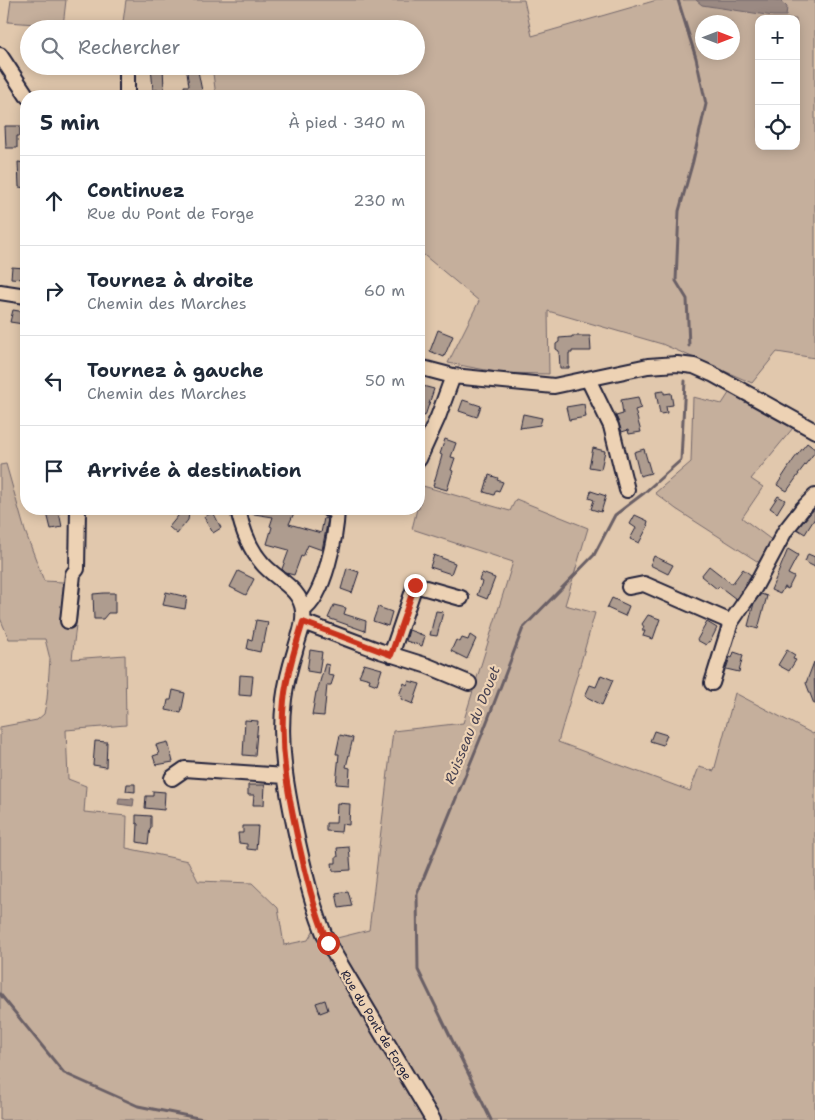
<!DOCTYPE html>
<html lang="fr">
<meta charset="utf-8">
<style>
body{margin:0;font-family:"Shantell Sans",sans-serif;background:#f6f6f7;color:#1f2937}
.controls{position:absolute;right:15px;top:15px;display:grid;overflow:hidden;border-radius:10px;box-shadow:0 2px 12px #0003}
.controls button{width:45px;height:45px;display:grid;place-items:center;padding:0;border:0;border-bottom:1px solid #e0e1e3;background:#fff;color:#1f2937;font:25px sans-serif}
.compass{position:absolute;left:695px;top:15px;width:45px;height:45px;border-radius:50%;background:#fff;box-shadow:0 2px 12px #0003;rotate:90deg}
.stop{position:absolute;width:15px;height:15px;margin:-11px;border:4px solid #c8321e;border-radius:50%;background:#fff}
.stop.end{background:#c8321e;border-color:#fff;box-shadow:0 1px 5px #0008}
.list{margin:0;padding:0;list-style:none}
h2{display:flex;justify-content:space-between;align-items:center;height:65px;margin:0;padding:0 20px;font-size:21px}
h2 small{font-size:16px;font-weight:400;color:#747a83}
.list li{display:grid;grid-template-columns:32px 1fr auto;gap:15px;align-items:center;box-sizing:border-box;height:90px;padding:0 20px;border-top:1px solid #e0e1e3}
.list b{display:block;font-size:19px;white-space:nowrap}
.list p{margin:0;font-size:16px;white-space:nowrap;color:#747a83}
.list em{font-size:16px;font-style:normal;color:#747a83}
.icon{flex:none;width:28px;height:28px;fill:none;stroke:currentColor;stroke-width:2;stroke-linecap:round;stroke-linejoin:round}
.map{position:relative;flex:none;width:815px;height:1120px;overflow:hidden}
.search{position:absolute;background:#fff;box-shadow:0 2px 12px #0003;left:20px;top:20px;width:405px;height:55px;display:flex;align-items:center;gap:12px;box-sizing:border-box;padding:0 18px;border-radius:28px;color:#747a83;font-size:19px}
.panel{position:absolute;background:#fff;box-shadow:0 2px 12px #0003;left:20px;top:90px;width:405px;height:425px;border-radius:20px}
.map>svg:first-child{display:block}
.green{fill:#c5af9c;stroke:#74686c;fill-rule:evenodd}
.water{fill:#9b8a83;stroke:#6b6066}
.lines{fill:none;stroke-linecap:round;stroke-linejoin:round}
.stream{stroke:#6b6066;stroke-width:3}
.building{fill:#ae9c8f;stroke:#22223b}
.minor-casing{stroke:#22223b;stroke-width:18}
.minor{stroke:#edd2b4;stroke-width:14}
.route{stroke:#c8321e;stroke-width:6}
.labels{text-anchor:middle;stroke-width:4.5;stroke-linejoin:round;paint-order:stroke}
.street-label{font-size:12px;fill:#22223b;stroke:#edd2b4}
.water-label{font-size:14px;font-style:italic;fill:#464151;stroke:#edd2b4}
</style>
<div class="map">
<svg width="815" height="1120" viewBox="0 0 815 1120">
<rect width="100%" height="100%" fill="#e1c8ad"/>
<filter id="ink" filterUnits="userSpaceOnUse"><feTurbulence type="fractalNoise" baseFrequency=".02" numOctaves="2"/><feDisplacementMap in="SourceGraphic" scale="10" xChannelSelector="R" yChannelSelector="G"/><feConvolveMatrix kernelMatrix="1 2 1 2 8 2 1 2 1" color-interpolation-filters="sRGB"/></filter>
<g filter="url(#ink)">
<!-- green -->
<path class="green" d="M11,0H66L63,26L8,22Z
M126,0H524L532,36L657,0H815V358L777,352L752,383L662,344L548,311L549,374L502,373L448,363L479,301L419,251V96H216L212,66H416V29H122ZM759,19H796V146H759ZM702,22H732V52H702Z
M731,390L793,428L751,479L763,487L742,518L773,541L760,563L676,509L655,493L691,462L693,397L722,404Z
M6,464L25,531L44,581L81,583L72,659L125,655L126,725L66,730L68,779L86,786L84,812L127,816L126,848L188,861L198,881L252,883L278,908L284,945L308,940L316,926L327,923L337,938L369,930L393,731L463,723L513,562L412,529L417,509H419L423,486L510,511L516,499L588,528L565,605L595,613L558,742L690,791L699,767L714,771L735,693L813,734L815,732V1120H40L37,1119L0,1120V727L37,720L44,714L47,699L50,659L45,639H9L0,618V465Z"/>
<!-- water -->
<path class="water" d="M696,0H774L781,1L787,7L786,16H773L702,5Z
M119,798L134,799L133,806L118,804Z"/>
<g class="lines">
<!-- stream -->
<path class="stream" d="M678,0L696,58L706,104L693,161L679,211L676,281L687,299L689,346
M0,994L64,1073L138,1106L208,1120
M491,1120L418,970L417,894L483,732L523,628L594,555L615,515L644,493L681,460L685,381"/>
</g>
<!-- building -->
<path class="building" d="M151,66H163L164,90H153Z
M186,66H197L203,96H195V93L185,94L184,86H189Z
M5,126H20V136H17V148H6Z
M18,162L26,163V188L19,187Z
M12,267L25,268L24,279L11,278Z
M13,310L25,312L23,324L10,322Z
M438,330L453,336L444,357L430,351Z
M572,336H590L591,351H572V353H569V368H560L559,351L556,349V344L559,342V338L572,337Z
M419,385L434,389L425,416L419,414Z
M664,391V394L671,393L673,405L666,406L667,413L660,414L656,392Z
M638,397L641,408L635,410L641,432L629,434L628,430L622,432L616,416L623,414L621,400Z
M463,400L481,406L477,417L459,411Z
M584,404L586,417L569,420L566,407Z
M523,414L542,418L540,425L520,428Z
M445,439L456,443L451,457L455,458L451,470L453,471L447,490L433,486L441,459L442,455L440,454Z
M807,443L815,449V452L798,474H799L787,491L777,485L794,459Z
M593,448L605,451L601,469L589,467Z
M644,449L651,473L640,476L634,452Z
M489,475L498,478L497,480L503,482L499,491L496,490L494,495L484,492Z
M591,491L606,496L601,512L591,509L594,500L589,498Z
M778,496L785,500L777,513L770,508Z
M815,508V518L805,534L797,529Z
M46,509H56L57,513L59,512L62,527L51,529Z
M249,509H282L294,513L289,524L321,533L324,518L328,519L322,550L308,545L303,557L301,556L294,575L286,573L282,569L289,550L267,544L272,527L270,526L273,517L248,513Z
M179,511L189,513L188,520L177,534L169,527L178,516Z
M213,512L221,528L213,533L204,517Z
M635,515L648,521L647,525L648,526L639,543L630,539L636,528L630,524Z
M788,549L798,555L788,574L794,577L788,589L784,587L780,594L771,590Z
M808,554L815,557V567L805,562Z
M434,555L455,563L451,574L430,567Z
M654,556L673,565L668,574L650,565Z
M709,566L732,584L743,569L751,575L736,599L719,586L717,589L701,576Z
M347,568L359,572L352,593L341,589Z
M238,571L254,579L246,595L230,587Z
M482,573L495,578L487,599L477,595L482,582L479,580Z
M166,592L187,597L185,609L163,605Z
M104,593H115V613H108L103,619H94L93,594Z
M761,594L767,596L758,629L748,626L754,603Z
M612,598L629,606L625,616L607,608Z
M334,605L346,608L344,614L366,621L365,631L328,618Z
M378,607L392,612L388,626L373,621Z
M436,611L443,612L437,636L430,635Z
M648,615L660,619L653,639L643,636L645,631H642L644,627L642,624Z
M256,620L268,622L264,642H262L260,652L247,649L249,639L252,640Z
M707,622L717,628L710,642L709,641L706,645L697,640Z
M409,630L425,636L422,646L406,641Z
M470,635L476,639L467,659L451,651L456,640L460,642L462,638L468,640Z
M310,650L322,652L319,673L307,671Z
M787,650L795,655L793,659L796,660L789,671L778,665Z
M734,652L743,655L739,672L726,669L730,657L732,658Z
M814,662L815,704H814L806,683Z
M325,664L329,665L328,675L334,676L331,685H327L324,716L312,715L316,692H317Z
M364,664L382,669L377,685L369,682L370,679L359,676Z
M240,675L253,676L251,696L239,695Z
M601,675L613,680L602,705L585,696L590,685L596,687Z
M409,681L420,684L413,704L401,699L402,696L399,695L404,683L407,685Z
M173,690L185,693L181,713L166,710L168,700H171Z
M245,720L258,721L255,756L243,755Z
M654,731L667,735L663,745L650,741Z
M340,735L353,738L346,767L350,768L349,785L336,784L339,754H336Z
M95,741L107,742L106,767L93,765Z
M168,742L173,762L156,765L153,756L159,754L156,745Z
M127,784H135V792L126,791Z
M248,785H265L264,805H253L254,795H248Z
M153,791L165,792L164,810L145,808L146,796H153Z
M337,803L350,804L349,825L342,824L341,832L326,831V823H336Z
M136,815L151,816V828H150L148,844L137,842L138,824L136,823Z
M243,826H258L256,850L247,849V844L239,843L238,833H243Z
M349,847L351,870L333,871L332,863H336V857H338L337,848Z
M348,891L352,906L339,908L336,893Z
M325,1000L328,1010L320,1013L316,1003Z"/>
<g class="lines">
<!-- minor casing -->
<g class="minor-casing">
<path id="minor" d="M0,55L27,96
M127,66V96
M0,292L26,296
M419,367L453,376L554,386L648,366L677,364L694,366L712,374L815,431
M588,379L611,426L627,490
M419,459L438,417L453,376
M238,509C242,529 248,547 262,563C275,579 301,588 303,611C305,624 298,638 295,651C290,667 286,683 284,699C278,746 287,792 297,838C305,874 313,909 328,943L433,1120
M629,587L644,584L731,622
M303,610C325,596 336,535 337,510L328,509
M68,621L73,574L77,569L78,509
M303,622L380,651L428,666L469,683
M391,655L415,585L461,598
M712,683L731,622L755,587L785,531L803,508L815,496
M172,778L185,769L285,776"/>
</g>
<!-- minor -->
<use href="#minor" class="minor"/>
</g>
</g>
<g class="lines" filter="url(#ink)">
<!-- route -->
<path class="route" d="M328,943C314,910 306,876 298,840C288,794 279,748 284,700C287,674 295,648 303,622L391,655L415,585"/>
</g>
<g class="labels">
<!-- street labels -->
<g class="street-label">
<text transform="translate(376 1025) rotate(59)" y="4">Rue du Pont de Forge</text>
</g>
<!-- water labels -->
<g class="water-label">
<text transform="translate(472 725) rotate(-68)" y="5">Ruisseau du Douet</text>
</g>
</g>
</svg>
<div class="controls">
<button>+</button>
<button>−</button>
<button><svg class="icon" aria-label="locate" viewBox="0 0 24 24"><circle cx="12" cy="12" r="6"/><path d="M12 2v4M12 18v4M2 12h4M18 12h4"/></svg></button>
</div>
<svg class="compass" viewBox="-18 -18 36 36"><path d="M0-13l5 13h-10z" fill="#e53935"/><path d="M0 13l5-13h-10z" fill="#747a83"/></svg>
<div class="stop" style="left:328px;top:943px"></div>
<div class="stop end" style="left:415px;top:585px"></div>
<div class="search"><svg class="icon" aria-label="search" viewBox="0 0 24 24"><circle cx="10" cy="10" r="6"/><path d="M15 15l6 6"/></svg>Rechercher</div>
<section class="panel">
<h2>5 min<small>À pied · 340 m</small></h2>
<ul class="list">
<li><svg class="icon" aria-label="ahead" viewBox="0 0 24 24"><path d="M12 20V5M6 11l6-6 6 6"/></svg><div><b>Continuez</b><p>Rue du Pont de Forge</p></div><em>230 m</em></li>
<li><svg class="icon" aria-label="right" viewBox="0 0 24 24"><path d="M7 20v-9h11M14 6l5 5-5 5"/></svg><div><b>Tournez à droite</b><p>Chemin des Marches</p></div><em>60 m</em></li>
<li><svg class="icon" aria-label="left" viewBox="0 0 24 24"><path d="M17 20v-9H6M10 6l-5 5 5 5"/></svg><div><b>Tournez à gauche</b><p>Chemin des Marches</p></div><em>50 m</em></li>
<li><svg class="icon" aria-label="arrive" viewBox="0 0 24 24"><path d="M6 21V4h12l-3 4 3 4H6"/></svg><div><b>Arrivée à destination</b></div></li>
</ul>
</section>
</div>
